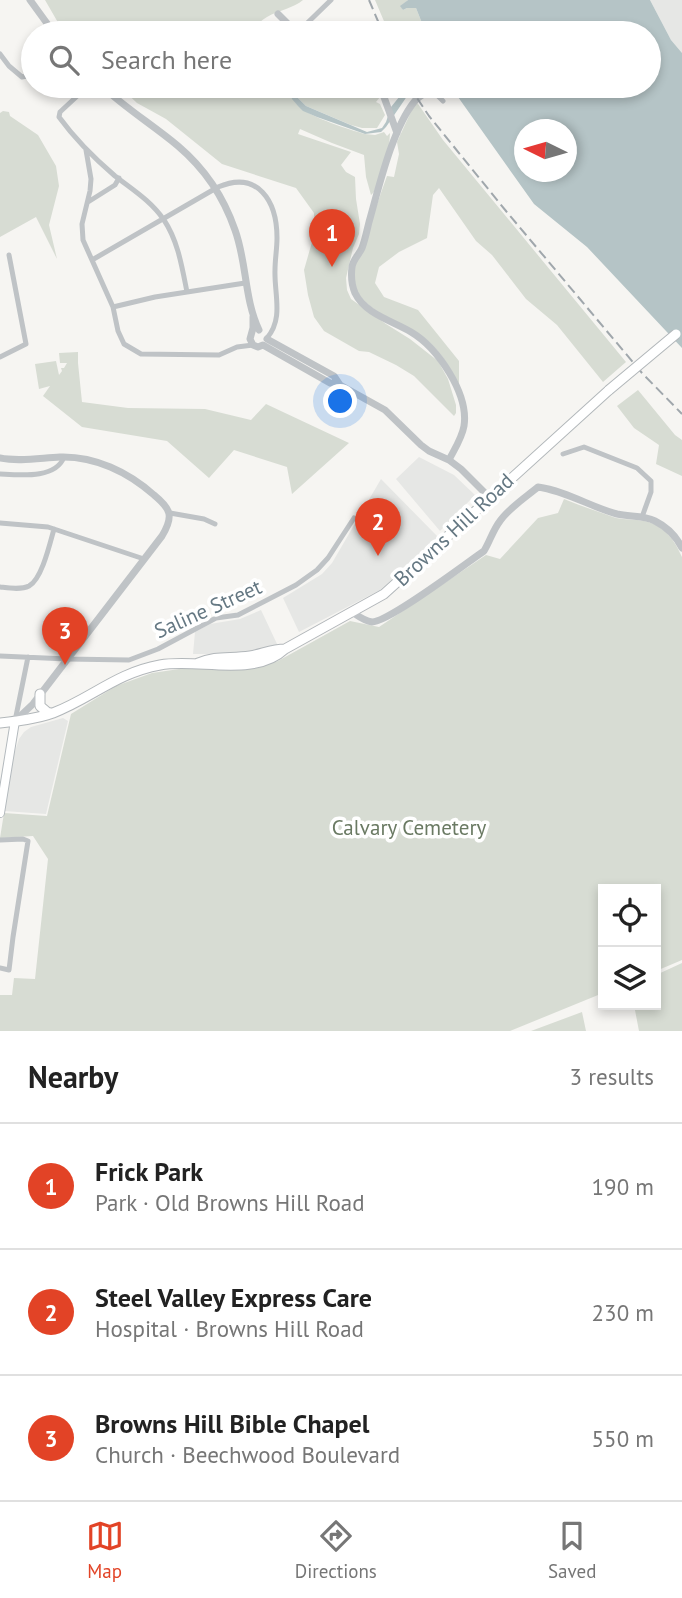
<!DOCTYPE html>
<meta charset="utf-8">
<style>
body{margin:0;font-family:"PT Sans",sans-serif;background:#f6f6f6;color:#222}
.controls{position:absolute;right:21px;bottom:21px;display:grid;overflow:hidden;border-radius:0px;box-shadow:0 4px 10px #0003}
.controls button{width:63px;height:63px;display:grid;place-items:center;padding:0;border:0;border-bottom:2px solid #e0e0e0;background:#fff;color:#222;font:35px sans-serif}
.compass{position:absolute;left:514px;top:119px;width:63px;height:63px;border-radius:50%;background:#fff;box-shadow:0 4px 10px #0003;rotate:275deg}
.you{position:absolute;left:341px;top:402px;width:24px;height:24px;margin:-18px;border:5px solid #fff;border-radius:50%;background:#1a73e8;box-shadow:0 0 0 10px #1a73e833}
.badge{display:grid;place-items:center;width:46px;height:46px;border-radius:50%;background:#e24326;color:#fff;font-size:23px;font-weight:700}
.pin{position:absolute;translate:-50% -58px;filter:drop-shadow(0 2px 4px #0008)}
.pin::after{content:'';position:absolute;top:37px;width:24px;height:21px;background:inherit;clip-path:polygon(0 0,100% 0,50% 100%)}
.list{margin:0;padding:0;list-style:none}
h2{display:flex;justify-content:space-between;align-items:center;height:91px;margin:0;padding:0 28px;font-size:30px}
h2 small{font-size:23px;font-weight:400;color:#767676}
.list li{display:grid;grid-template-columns:46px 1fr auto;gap:21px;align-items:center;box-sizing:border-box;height:126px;padding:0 28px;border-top:2px solid #e0e0e0}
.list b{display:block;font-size:26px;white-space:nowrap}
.list p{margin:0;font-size:23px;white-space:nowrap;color:#767676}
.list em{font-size:23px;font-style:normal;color:#767676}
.icon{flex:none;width:38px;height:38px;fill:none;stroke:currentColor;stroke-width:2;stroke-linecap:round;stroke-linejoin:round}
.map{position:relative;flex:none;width:682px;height:1031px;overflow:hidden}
.search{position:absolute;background:#fff;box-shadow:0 4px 10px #0003;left:21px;right:21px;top:21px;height:77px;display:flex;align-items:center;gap:18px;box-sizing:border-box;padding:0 24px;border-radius:38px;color:#767676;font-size:26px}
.sheet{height:469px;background:#fff}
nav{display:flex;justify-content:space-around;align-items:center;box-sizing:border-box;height:98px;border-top:2px solid #e0e0e0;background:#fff;font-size:19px;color:#767676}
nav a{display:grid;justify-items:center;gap:4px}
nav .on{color:#e24326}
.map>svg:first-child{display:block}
.built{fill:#e6e7e5}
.green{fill:#d7dcd3}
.water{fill:#b5c4c6;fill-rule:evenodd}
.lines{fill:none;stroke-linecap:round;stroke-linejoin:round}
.secondary-casing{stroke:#b3b9bd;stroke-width:10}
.primary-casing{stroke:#b2b7ba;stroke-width:11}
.minor{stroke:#bfc3c6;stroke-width:5}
.tertiary{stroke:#bfc3c6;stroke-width:7}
.secondary{stroke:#fff;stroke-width:8}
.primary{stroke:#fff;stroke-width:9}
.rail{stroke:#a0a7ac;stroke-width:2;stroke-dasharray:10 5;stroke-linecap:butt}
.primary-bridge-casing{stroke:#b2b7ba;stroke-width:11;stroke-linecap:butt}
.primary-bridge{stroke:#fff;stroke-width:9}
.labels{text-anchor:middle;stroke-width:7;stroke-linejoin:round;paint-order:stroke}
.street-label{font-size:21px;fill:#657883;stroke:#fff}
.park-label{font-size:21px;fill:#6a7a63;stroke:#fff}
</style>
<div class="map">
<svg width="682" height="1031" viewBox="0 0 682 1031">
<rect width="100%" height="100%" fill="#f6f5f2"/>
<!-- built -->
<path class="built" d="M650,0H682V53L671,40Z
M419,457L454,475L475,495L440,531L396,479Z
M381,479L438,537L380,590L299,632L283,598L322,574L332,563Z
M261,610L278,646L254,654H193L195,632L210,624L240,619Z
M63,718L68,721L46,814L4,811L14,754L19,739L24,732L31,727Z"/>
<!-- green -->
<path class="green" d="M45,0H303C294,8 279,10 267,17C259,21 254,30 245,33H68L60,26Z
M375,0H408L401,6L403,10L407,8H416L426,33H389Z
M119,86H284C291,92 293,102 301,108C311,117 350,130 365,134L375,135L384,132L387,136L390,133L389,147L374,192L371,195L366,177L364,155L332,143L300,129L298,134L351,152L341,165L346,172L355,177L356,199L360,224L359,234L353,248L346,278L347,290L351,299L386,324L410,339L438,361L448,379L456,405V413L454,416L414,376L396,365L369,352L359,351L324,331L314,317L308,295L304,270L314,235V213L296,188L222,164L166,119L137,103Z
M293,86H300V94L306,95L319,86H376L380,97L376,102L380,104L385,115L377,128H362L351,125L306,106L297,97Z
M416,101L443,140L626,362L603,382L557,325L526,299L492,255L476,241L439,188L433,195L427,238L399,252L379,267L375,283L384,297L418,310L459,361V384C449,366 440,349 423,337C401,321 357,310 354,280C353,264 362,247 367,233C374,214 380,195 387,176L394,177L399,154L397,142Z
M3,111L9,112L10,116L38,135L56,166L59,186L49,225L57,259L36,217L0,237V113Z
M78,352V363L82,402L128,408L205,409L251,420L266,404L349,443L292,494L287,467L234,450L209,478L167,441L82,427L43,396L50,386L39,389L35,364L56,361L59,375L62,371L61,368H64L67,363H60L59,353Z
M638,390L675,435L682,440V476L656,464L659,445L634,428L617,406Z
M564,499C581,506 599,512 616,518C625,520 635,519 644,521C664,525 674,539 682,557V960L656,971V889H603V993L510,1031H0V995H12L14,978L35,979L48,859L33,836L0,838L4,813L47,816L71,714L116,686L152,673L186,668L251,669L278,661L350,621L379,627L486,555L500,559L538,518L558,513Z
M682,963V1031H639L634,1005H656V975Z
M582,1012L586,1031H531Z"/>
<!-- water -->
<path class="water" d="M408,0H650L671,40L682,53V348L587,247L534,204L458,97L449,96L445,86H649V33H426L416,8H407L403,10L400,6ZM524,130H566V172H524Z
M288,86H293L297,97L306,106L367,132L382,128L386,122L391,107L408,86H414L386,127L381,132L365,134L317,117L303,111L298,106L292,99Z"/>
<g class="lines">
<!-- secondary casing -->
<g class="secondary-casing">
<path id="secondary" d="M0,813L15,721"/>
</g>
<!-- primary casing -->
<g class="primary-casing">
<path id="primary" d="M198,663C216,655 231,659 250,656C262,654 272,649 285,649
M40,694V706L47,712L51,713
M0,723C18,721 36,719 53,713C92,698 116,673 160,665C198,658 254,678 285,649L384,594L609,390"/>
</g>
<!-- minor -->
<path class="minor" d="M297,33L331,0
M0,54L9,66L22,77L27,76L33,70
M88,86L60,112L59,117C75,139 94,158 115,176C133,190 151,201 164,220C178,241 182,267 187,292
M427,92L435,93L443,101
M86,150L91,179L90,191L82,224L83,240L113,307L118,331L124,344L141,354L219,355L237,347L253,345
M88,202L115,185L119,178
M92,260L218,187C258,170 277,201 277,238C277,249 275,259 275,270C274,294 284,318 267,338
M113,307L155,297L245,283
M0,357L26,344L9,255
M563,454L584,447L637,468L651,481V492L642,517
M0,474C20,475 56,479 64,457
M170,513L204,519L215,524
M0,523L48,527L144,559
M0,587C9,588 21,590 29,586C42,579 50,543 54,529
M0,656L67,659L129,660L158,649L216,618L238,615L296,585L317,570L328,558L354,518
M15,721L28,657
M0,840L23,839L28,841L13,937L9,970L0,968"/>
<!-- tertiary -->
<path class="tertiary" d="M30,0L54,33
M278,14L297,33
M102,86C125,108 153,125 178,146C204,168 224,198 235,230C247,263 244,298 259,330
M380,86L397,133
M427,92C422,95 417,98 414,102C392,130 379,187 369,222C367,230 365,240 362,248C359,255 353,259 352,267C351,275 352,286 355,293C365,314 393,321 411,332C438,348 469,394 464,426C462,438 454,450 449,460
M253,317V328L250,339L253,345L258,347L263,345L330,383L340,385L385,410L421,445L429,451L449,460L461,469L490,498
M267,339L334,376L340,385
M0,458C19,462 40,458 60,457C95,456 128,472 154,495C171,509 174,516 162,536L33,704L16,720
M352,612C358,616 364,621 372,622C389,622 465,564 484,551C490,541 493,530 500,521C509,508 526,497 538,487C566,491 591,507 617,514C630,517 643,515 655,521C667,527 676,536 682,548"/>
<!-- secondary -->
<use href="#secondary" class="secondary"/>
<!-- primary -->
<use href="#primary" class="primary"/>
<!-- rail -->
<path class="rail" d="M369,0L383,33
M409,86L429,116L506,211L642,373L682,414"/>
<!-- primary-bridge casing -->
<g class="primary-bridge-casing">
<path id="primary-bridge" d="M609,390L676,334"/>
</g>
<!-- primary-bridge -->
<use href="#primary-bridge" class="primary-bridge"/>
</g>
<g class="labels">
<!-- street labels -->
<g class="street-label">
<text transform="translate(454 530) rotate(-43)" y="7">Browns Hill Road</text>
<text transform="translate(208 609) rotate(-24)" y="7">Saline Street</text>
</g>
<!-- park labels -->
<g class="park-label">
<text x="409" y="835">Calvary Cemetery</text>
</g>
</g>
</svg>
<div class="controls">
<button><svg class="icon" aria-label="locate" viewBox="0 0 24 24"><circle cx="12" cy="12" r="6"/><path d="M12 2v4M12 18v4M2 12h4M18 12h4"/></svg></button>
<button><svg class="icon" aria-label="layers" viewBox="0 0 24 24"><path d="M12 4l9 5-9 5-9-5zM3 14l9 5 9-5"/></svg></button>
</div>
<svg class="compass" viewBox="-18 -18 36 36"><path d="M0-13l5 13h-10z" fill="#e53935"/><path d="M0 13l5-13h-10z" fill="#767676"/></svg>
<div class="you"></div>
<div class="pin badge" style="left:332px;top:267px">1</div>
<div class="pin badge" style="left:378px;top:556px">2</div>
<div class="pin badge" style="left:65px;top:665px">3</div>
<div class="search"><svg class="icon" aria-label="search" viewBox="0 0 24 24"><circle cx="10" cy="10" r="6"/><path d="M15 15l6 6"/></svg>Search here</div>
</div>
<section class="sheet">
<h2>Nearby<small>3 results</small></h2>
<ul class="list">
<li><span class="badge">1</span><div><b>Frick Park</b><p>Park · Old Browns Hill Road</p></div><em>190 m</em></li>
<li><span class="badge">2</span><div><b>Steel Valley Express Care</b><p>Hospital · Browns Hill Road</p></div><em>230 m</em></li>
<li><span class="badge">3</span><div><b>Browns Hill Bible Chapel</b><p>Church · Beechwood Boulevard</p></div><em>550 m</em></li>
</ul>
</section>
<nav>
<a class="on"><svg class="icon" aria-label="map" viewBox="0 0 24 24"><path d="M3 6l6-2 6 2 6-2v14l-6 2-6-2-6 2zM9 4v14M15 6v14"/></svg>Map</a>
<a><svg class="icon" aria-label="directions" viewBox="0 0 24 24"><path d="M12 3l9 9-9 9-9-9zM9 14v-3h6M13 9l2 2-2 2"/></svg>Directions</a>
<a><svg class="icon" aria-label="saved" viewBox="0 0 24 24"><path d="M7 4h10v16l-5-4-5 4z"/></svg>Saved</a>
</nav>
